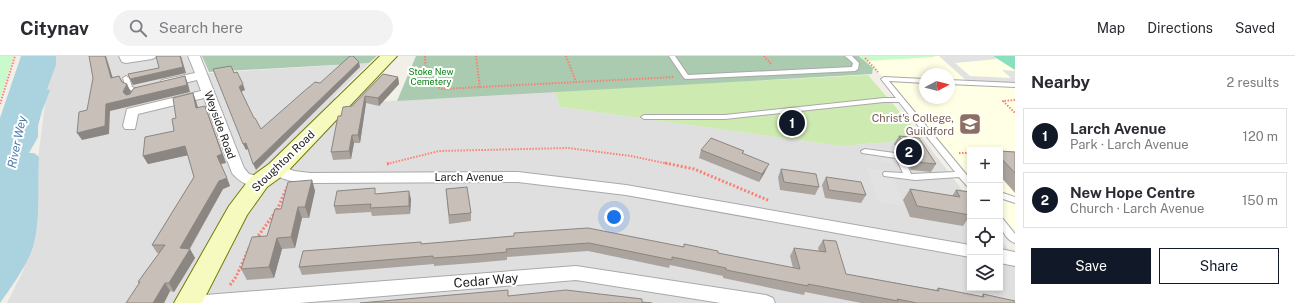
<!DOCTYPE html>
<meta charset="utf-8">
<style>
body{margin:0;font-family:"Public Sans",sans-serif;background:#f2f2f3;color:#2b2b33}
.controls{position:absolute;right:12px;bottom:12px;display:grid;overflow:hidden;border-radius:0px;box-shadow:0 2px 6px #0003}
.controls button{width:36px;height:36px;display:grid;place-items:center;padding:0;border:0;border-bottom:1px solid #e1e1e2;background:#fff;color:#2b2b33;font:20px sans-serif}
.compass{position:absolute;left:919px;top:12px;width:36px;height:36px;border-radius:50%;background:#fff;box-shadow:0 2px 6px #0003;rotate:83deg}
.you{position:absolute;left:614px;top:161px;width:14px;height:14px;margin:-10px;border:3px solid #fff;border-radius:50%;background:#1a73e8;box-shadow:0 0 0 6px #1a73e833}
.badge{display:grid;place-items:center;width:26px;height:26px;border-radius:50%;background:#111827;color:#fff;font-size:13px;font-weight:700}
.pin{position:absolute;translate:-50% -50%;border:2px solid #fff;box-shadow:0 1px 4px #0006}
.list{margin:0;padding:0;list-style:none}
h2{display:flex;justify-content:space-between;align-items:center;height:52px;margin:0;padding:0 16px;font-size:17px}
h2 small{font-size:13px;font-weight:400;color:#7c7c81}
.list li{display:grid;grid-template-columns:26px 1fr auto;gap:12px;align-items:center;box-sizing:border-box;height:56px;margin:0 8px 8px;padding:0 8px;border:1px solid #e1e1e2;border-radius:0px}
.list b{display:block;font-size:15px;white-space:nowrap}
.list p{margin:0;font-size:13px;white-space:nowrap;color:#7c7c81}
.list em{font-size:13px;font-style:normal;color:#7c7c81}
.actions{display:flex;gap:8px;padding:12px 16px}
.actions a{flex:1;padding:9px 0;border:1px solid #111827;border-radius:0px;text-align:center;font-size:14px;color:#111827}
.actions .main{background:#111827;color:#fff}
.icon{flex:none;width:22px;height:22px;fill:none;stroke:currentColor;stroke-width:2;stroke-linecap:round;stroke-linejoin:round}
.map{position:relative;flex:none;width:1015px;height:247px;overflow:hidden}
header{display:flex;align-items:center;gap:24px;box-sizing:border-box;height:56px;padding:0 20px;background:#fff;border-bottom:1px solid #e1e1e2}
header strong{font-size:19px}
nav{display:flex;gap:22px;margin-inline-start:auto;font-size:14px}
.search{width:280px;height:36px;background:#f2f2f3;display:flex;align-items:center;gap:10px;box-sizing:border-box;padding:0 14px;border-radius:22px;color:#7c7c81;font-size:15px}
main{display:flex}
aside{flex:1;background:#fff}
.map>svg:first-child{display:block}
.residential{fill:#e0dfdf}
.education{fill:#ffffe5;fill-rule:evenodd}
.grass{fill:#cdebb0}
.cemetery{fill:#aacbaf}
.park{fill:#c8facc}
.pitch{fill:#88e0be}
.parking{fill:#e2e2e2}
.water{fill:#aad3df}
.lines{fill:none;stroke-linecap:round;stroke-linejoin:round}
.lane-casing{stroke:#a9a9a9;stroke-width:2}
.street-casing{stroke:#a9a9a9;stroke-width:2}
.secondary-casing{stroke:#707d05;stroke-width:2}
.path-far1{stroke:#fa8072;stroke-width:2;stroke-dasharray:1.5 1.5;stroke-linecap:butt}
.path{stroke:#fa8072;stroke-width:3;stroke-dasharray:2 2;stroke-linecap:butt}
.lane{fill:#fff;fill-rule:evenodd}
.street{fill:#fff;fill-rule:evenodd}
.secondary{fill:#f7fabf;fill-rule:evenodd}
.wall{fill:#aba49e}
.shaded-wall{fill:#8b8681}
.building{fill:#c7bfb8;stroke:#8b8681}
.labels{text-anchor:middle;stroke-width:4;stroke-linejoin:round;paint-order:stroke}
.far-park-label{font-size:9px;fill:#0c8416;stroke:#fff}
.education-label{font-size:11px;fill:#785e54;stroke:#fff;text-anchor:end}
.street-label{font-size:11px;fill:#222;stroke:#fff}
.water-label{font-size:12px;font-style:italic;fill:#4a7aab;stroke:#fff}
.near-street-label{font-size:13px;fill:#222;stroke:#fff}
</style>
<header>
<strong>Citynav</strong>
<div class="search"><svg class="icon" aria-label="search" viewBox="0 0 24 24"><circle cx="10" cy="10" r="6"/><path d="M15 15l6 6"/></svg>Search here</div>
<nav><a>Map</a><a>Directions</a><a>Saved</a></nav>
</header>
<main>
<div class="map">
<svg width="1015" height="247" viewBox="0 0 1015 247">
<rect width="100%" height="100%" fill="#f2efe9"/>
<!-- residential -->
<path class="residential" d="M51,0H186L194,18L369,7L334,41L356,47L555,35L560,51L842,90L923,83L970,144V232H1000V183L1015,202V247H7L24,213Z"/>
<!-- education -->
<path class="education" d="M859,0H1015V175L1000,157V94H970V121L893,29ZM925,18H949V42H925Z"/>
<!-- grass -->
<path class="grass" d="M868,19L923,83L842,90L560,51L555,35Z"/>
<!-- cemetery -->
<path class="cemetery" d="M202,0H377L369,7L209,16Z
M416,0H859L873,12L872,18L397,45Z"/>
<!-- park -->
<path class="park" d="M0,0H13V2L0,42Z
M859,0H934L935,1L865,5Z"/>
<!-- pitch -->
<path class="pitch" d="M993,0H1015V14Z"/>
<!-- parking -->
<path class="parking" d="M939,0H993L997,3L955,7L970,20L1011,22L1002,14L1015,15V30L969,27Z
M862,89L896,95L902,109L866,103Z
M867,112L892,116L904,150L878,146Z"/>
<!-- water -->
<path class="water" d="M21,0H56V9L47,33L50,34L49,37L42,55L38,70V81L29,97H34L39,101C37,130 41,162 33,191C26,211 12,230 0,247V62Z"/>
<g class="lines">
<!-- lane casing -->
<g class="lane-casing">
<path id="lane" d="M669,0H675L688,19L852,11L853,7L845,0H852L859,7L858,13L855,15L686,23L684,22Z
M126,20L129,22L132,31L140,34L136,40H132L131,39L133,35L126,32L123,22Z
M884,21L925,23V27L889,25L970,123V131L967,130L959,121L915,124L884,120L883,118L884,116L903,117L896,102L862,97L861,95L865,93L902,98L911,118L955,116L899,46H884L725,63H644L641,61L644,59H725L884,42H896L881,23Z
M949,24L1015,27V31L949,28Z
M1000,136L1015,141V147L1000,142Z
M1000,162L1003,163L1015,178V187C1005,184 1000,171 1000,162Z"/>
</g>
<!-- street casing -->
<g class="street-casing">
<path id="street" d="M119,0H158L152,3L126,7L122,6Z
M188,0H200L244,112L249,118L264,122L267,126L264,130C252,133 239,126 232,117L204,42L138,58L135,73H125L123,70L127,53L201,35L197,24L166,31L160,27L162,24L195,17Z
M277,108L294,115L310,117L518,116L626,129L970,189V201L626,139L518,126L310,127C297,126 278,125 270,113L272,110Z
M1000,193L1015,196V210L1000,207Z
M576,210L766,239L773,242L775,247H721L576,224L299,247H196L198,242L205,239Z"/>
</g>
<!-- secondary casing -->
<g class="secondary-casing">
<path id="secondary" d="M380,0H397L285,118L267,131L247,159L202,247H174L229,150L251,121L269,108Z"/>
</g>
<!-- path-far1 -->
<path class="path-far1" d="M425,0L426,25L442,33L674,21
M476,0L480,32
M566,0L576,26
M764,0L771,8
M865,2L878,16
M1015,44L1003,45L1015,57
M0,48L15,0
M959,97H970
M387,108L439,95L568,92L631,100L669,108"/>
<!-- path -->
<path class="path" d="M665,107L694,113L770,145
M387,108L391,107
M277,154L287,131
M256,183L274,158
M230,229L236,221L249,192"/>
<!-- lane -->
<use href="#lane" class="lane"/>
<!-- street -->
<use href="#street" class="street"/>
<!-- secondary -->
<use href="#secondary" class="secondary"/>
</g>
<!-- wall -->
<path class="wall" d="M383,18L398,21L399,28L379,50L366,47L360,87H354L351,103L333,104L331,96L341,60L352,50Z
M193,37L196,45L198,51L208,58L226,107L221,108L230,130L223,133L190,193L195,202L174,236L170,235L164,247H126L139,227L138,226L159,197H157L152,189L194,121L188,99L148,108L143,100L174,75Z
M899,80L936,108L931,116L911,114L903,97L900,96L894,88Z
M701,94L744,95L743,98L765,116L759,126L699,102Z
M1000,95L1015,96V137L1000,120Z
M781,113L819,131L815,139L780,134L778,121Z
M826,121L866,139L861,147L825,142L822,129Z
M312,124L315,135L309,162H302L295,192L282,193L274,222L247,224L241,213L267,180Z
M446,133L471,157V165L449,168Z
M910,133L952,140L956,134L970,136V165L967,164L963,170L910,161L903,144Z
M411,143L410,158L372,160L371,156L336,158L334,150Z
M514,177L684,191V188L718,197L793,212L790,200L794,192L819,195L818,192L823,184L846,218L936,234L938,232L981,241L983,238L1015,247H861L805,236L804,239L723,222V220L670,209L669,212L588,195L507,201V204L474,207L434,210V208L302,219L299,211L421,188L514,180Z"/>
<!-- shaded-wall -->
<path class="shaded-wall" d="M105,0H106L115,29L111,22Z
M180,0H181L186,17L133,29L130,23L183,11Z
M359,6L360,11L256,114L253,108Z
M119,20L123,27L127,28L131,36L127,43L185,20L188,28L190,36L110,55L109,78L82,84L77,77L106,48L123,36Z
M398,21L399,28L379,50L378,42Z
M243,28L245,34L241,36L239,31Z
M193,37L196,45L200,60L196,52Z
M365,40L366,47L360,87L358,79Z
M205,50L208,58L226,107L220,108L217,100Z
M352,79L354,87L351,103L349,95Z
M246,87L248,93L246,94L243,88Z
M185,90L189,99L148,108L143,100Z
M769,108L765,116L759,126L762,118Z
M227,122L230,130L223,133L188,195L190,193L195,202L174,236L169,227L180,192L219,125Z
M312,124L315,135L309,162L305,151Z
M409,135L411,143L410,158L409,150Z
M298,151L302,162L295,192L291,181Z
M277,182L282,193L274,222L269,211Z
M165,227L170,235L164,247H153Z"/>
<!-- building -->
<path class="building" d="M89,0H105L111,22L119,20L122,26L127,28L123,36L126,39L130,38L134,32L185,20L187,29L106,48L105,70L77,77L79,56L87,54L93,22Z
M156,0H180L183,11L130,23L128,18L159,12Z
M350,0H353L359,6L253,108L246,87L243,88L213,13L231,10L234,17L237,16L243,28L239,31L254,62H255L261,73L302,37L315,26L320,27Z
M383,18L398,21L378,42L365,40L358,79H352L349,95L331,96L338,60H341L343,51L352,50Z
M193,37L196,52L205,50L222,98L217,100L227,122L219,125L180,192L190,193L169,227H165L153,247H126L140,226H138L165,189H152L194,121L185,90L143,100L145,81L174,75L172,63L176,62L173,42Z
M899,80L919,82L936,108L916,106L908,90L904,88Z
M711,82L744,95L742,97L769,108L762,118L701,94Z
M1000,95L1015,96V117L1000,101Z
M781,113L816,118L819,131L784,126Z
M826,121L861,126L866,139L829,134Z
M312,124L305,151H298L291,181L277,182L269,211L241,213L252,181L267,180L275,153H281L288,126Z
M467,131L471,157L449,159L446,133Z
M375,132V138L409,135V150L370,152L371,148L334,150L337,135Z
M910,133L960,141L956,134L970,136V153L968,152L970,156V159L917,150Z
M588,172L684,191V188L718,195V197L800,213L794,192L826,196L823,184L836,185L846,218L939,235L938,232L984,241L983,238L1015,245V247H917L897,243L898,245L808,228V230L726,214V212L672,201V204L589,187L506,193L507,196L474,199L433,202V200L299,211L303,195L421,186V188L514,180V177Z
M508,234V240L566,234L642,243V246L652,247H360Z"/>
<!-- icons -->
<defs>
<g id="school-square" transform="scale(1.15)"><rect x="-9" y="-9" width="18" height="18" rx="4" fill="#8d6e63" stroke="#fff"/><path d="M0-5L7-2L0 1L-7-2ZM-4 1L0 2.5L4 1V4Q0 6-4 4Z" fill="#fff"/></g>
</defs>
<g fill-rule="evenodd">
<use href="#school-square" x="970" y="68"/>
</g>
<g class="labels">
<!-- far-park labels -->
<g class="far-park-label">
<text x="431" y="19">Stoke New<tspan x="431" dy="10">Cemetery</tspan></text>
</g>
<!-- education labels -->
<g class="education-label">
<text x="954" y="66">Christ's College,<tspan x="954" dy="13">Guildford</tspan></text>
</g>
<!-- street labels -->
<g class="street-label">
<text transform="translate(220 69) rotate(70)" y="4">Weyside Road</text>
<text transform="translate(283 105) rotate(-44)" y="4">Stoughton Road</text>
<text x="469" y="125">Larch Avenue</text>
</g>
<!-- water labels -->
<g class="water-label">
<text transform="translate(17 86) rotate(-78)" y="4">River Wey</text>
</g>
<!-- near-street labels -->
<g class="near-street-label">
<text transform="translate(486 224) rotate(-5)" y="5">Cedar Way</text>
</g>
</g>
</svg>
<div class="controls">
<button>+</button>
<button>−</button>
<button><svg class="icon" aria-label="locate" viewBox="0 0 24 24"><circle cx="12" cy="12" r="6"/><path d="M12 2v4M12 18v4M2 12h4M18 12h4"/></svg></button>
<button><svg class="icon" aria-label="layers" viewBox="0 0 24 24"><path d="M12 4l9 5-9 5-9-5zM3 14l9 5 9-5"/></svg></button>
</div>
<svg class="compass" viewBox="-18 -18 36 36"><path d="M0-13l5 13h-10z" fill="#e53935"/><path d="M0 13l5-13h-10z" fill="#7c7c81"/></svg>
<div class="you"></div>
<div class="pin badge" style="left:792px;top:67px">1</div>
<div class="pin badge" style="left:909px;top:96px">2</div>
</div>
<aside>
<h2>Nearby<small>2 results</small></h2>
<ul class="list">
<li><span class="badge">1</span><div><b>Larch Avenue</b><p>Park · Larch Avenue</p></div><em>120 m</em></li>
<li><span class="badge">2</span><div><b>New Hope Centre</b><p>Church · Larch Avenue</p></div><em>150 m</em></li>
</ul>
<div class="actions"><a class="main">Save</a><a>Share</a></div>
</aside>
</main>
